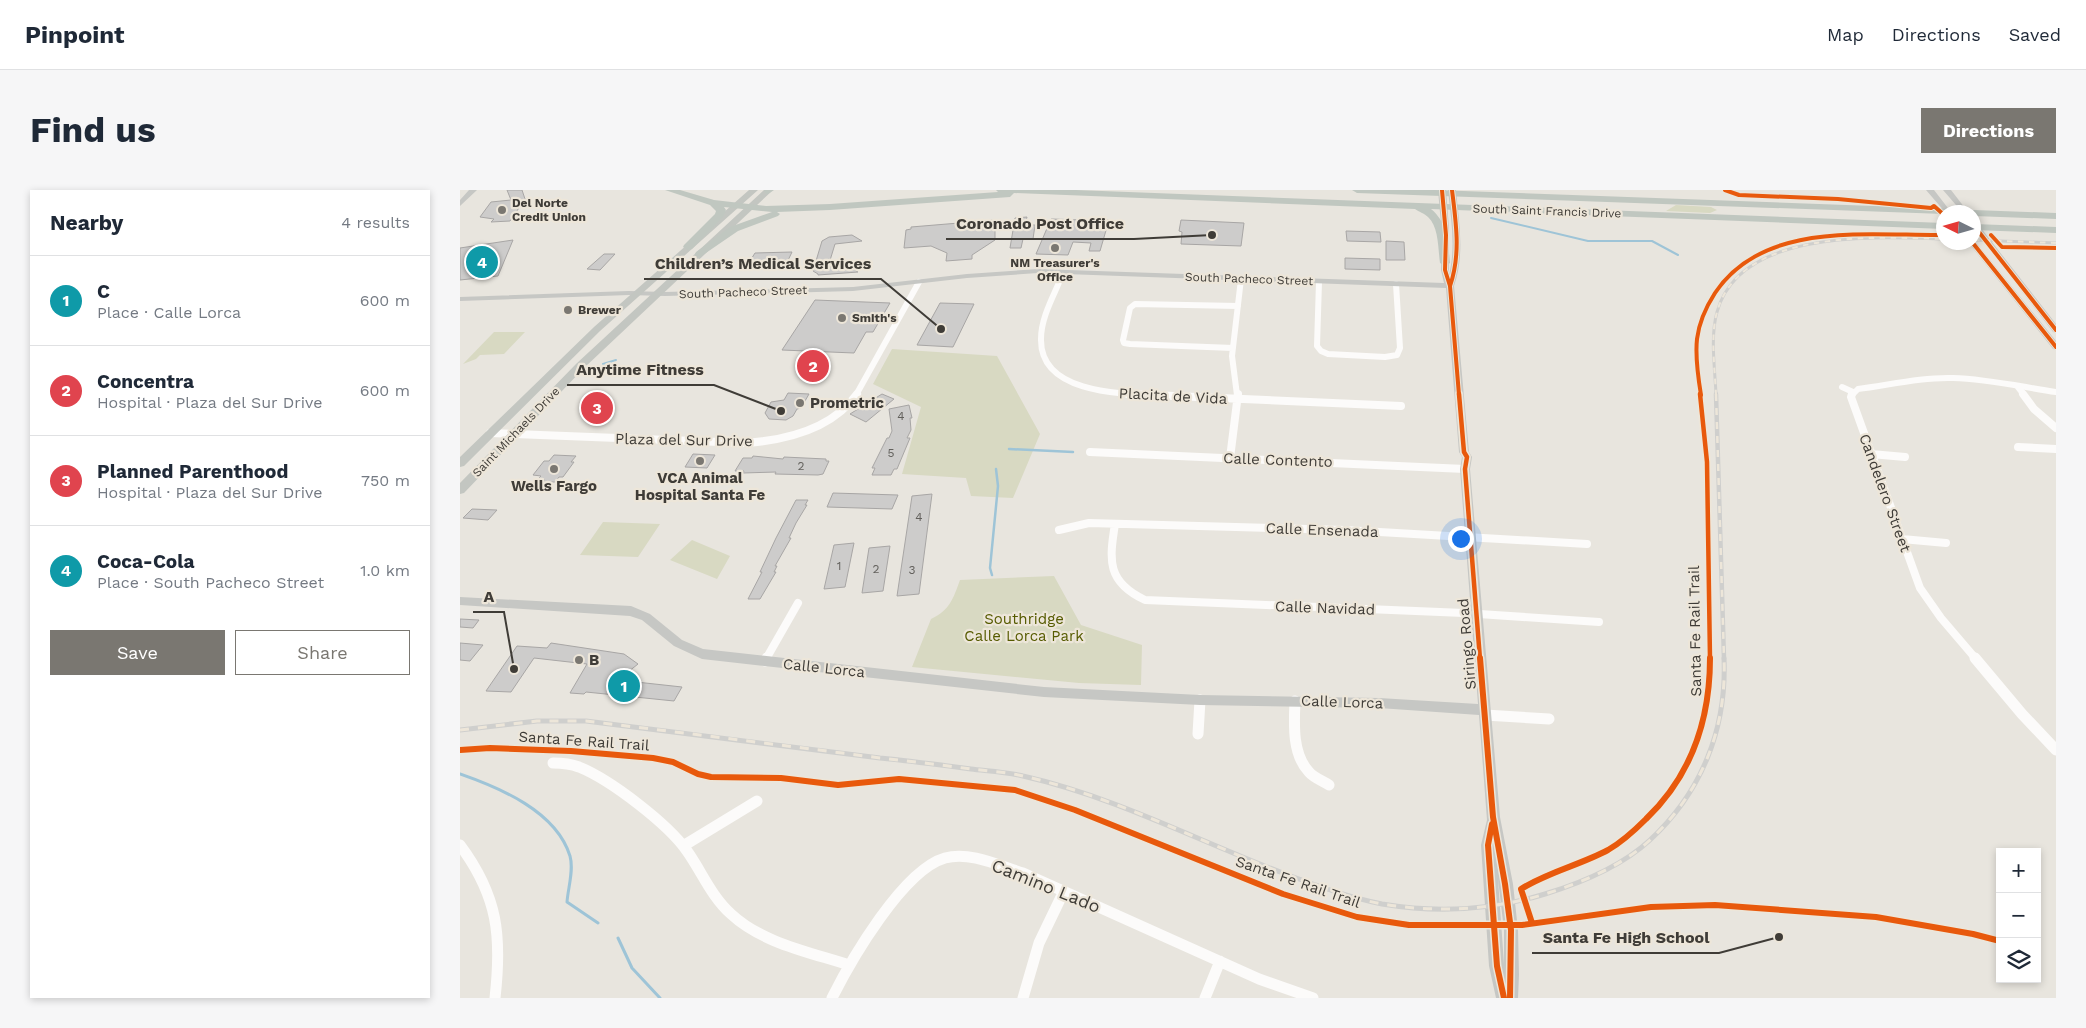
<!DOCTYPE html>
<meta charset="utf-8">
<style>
body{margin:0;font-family:"Work Sans",sans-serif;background:#f6f6f7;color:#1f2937}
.controls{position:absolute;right:15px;bottom:15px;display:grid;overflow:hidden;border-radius:0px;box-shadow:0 2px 8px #0003}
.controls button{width:45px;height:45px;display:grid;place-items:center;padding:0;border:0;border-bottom:1px solid #e0e1e3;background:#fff;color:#1f2937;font:25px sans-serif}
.compass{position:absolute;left:1476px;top:15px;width:45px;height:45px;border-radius:50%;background:#fff;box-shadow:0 2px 8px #0003;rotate:275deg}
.you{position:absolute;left:1000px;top:348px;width:18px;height:18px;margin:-12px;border:4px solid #fff;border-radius:50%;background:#1a73e8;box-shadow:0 0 0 8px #1a73e833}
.badge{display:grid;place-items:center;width:32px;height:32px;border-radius:50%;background:#7a7771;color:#fff;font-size:16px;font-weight:700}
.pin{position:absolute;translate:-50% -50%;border:2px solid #fff;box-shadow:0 1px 5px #0006}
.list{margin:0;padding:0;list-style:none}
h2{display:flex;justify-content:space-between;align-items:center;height:65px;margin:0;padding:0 20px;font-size:21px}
h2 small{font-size:16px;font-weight:400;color:#747a83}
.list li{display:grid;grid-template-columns:32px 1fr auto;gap:15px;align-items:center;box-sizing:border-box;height:90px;padding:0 20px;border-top:1px solid #e0e1e3}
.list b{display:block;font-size:19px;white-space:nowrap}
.list p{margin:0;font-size:16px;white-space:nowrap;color:#747a83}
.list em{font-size:16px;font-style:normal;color:#747a83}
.actions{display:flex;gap:10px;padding:15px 20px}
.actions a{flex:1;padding:11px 0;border:1px solid #7a7771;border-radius:0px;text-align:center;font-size:18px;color:#7a7771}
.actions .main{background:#7a7771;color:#fff}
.icon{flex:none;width:28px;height:28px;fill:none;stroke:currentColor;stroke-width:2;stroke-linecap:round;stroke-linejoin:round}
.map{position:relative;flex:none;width:1596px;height:808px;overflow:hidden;border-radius:0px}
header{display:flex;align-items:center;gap:30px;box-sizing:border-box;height:70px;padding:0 25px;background:#fff;border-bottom:1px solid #e0e1e3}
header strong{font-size:24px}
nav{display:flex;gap:28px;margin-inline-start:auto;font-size:18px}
.intro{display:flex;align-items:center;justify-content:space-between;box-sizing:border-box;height:120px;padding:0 30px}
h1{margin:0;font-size:35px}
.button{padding:12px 22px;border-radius:0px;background:#7a7771;color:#fff;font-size:18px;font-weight:700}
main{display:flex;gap:30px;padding:0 30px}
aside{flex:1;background:#fff;border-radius:0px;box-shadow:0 2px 8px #0003}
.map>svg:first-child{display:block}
.green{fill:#d8d9c2}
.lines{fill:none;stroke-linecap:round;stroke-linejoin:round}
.stream-far2{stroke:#9ec4d7;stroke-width:2}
.stream-far1{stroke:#9ec4d7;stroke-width:2.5}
.stream{stroke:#9ec4d7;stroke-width:3}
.building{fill:#cdcccb;stroke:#a8a6a5}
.street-far2{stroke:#fcfbfa;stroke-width:6}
.street-far1{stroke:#fcfbfa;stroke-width:8}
.street{stroke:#fcfbfa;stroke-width:11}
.secondary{fill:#c6c7c4;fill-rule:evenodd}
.primary{fill:#c3c6c1;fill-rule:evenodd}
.highway{fill:#c0c7c0;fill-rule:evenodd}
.rail-far2-casing{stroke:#cfcfcd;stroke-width:3}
.rail-far1-casing{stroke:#cfcfcd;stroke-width:4.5}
.rail-casing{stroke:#cfcfcd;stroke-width:5}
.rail-far2{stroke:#ede6d9;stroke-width:2;stroke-dasharray:5.5;stroke-linecap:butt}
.rail-far1{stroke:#ede6d9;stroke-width:2.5;stroke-dasharray:7;stroke-linecap:butt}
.rail{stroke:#ede6d9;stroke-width:3;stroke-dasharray:9;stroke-linecap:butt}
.cycleway-far2-casing{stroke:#ede6d9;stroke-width:6}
.cycleway-far1-casing{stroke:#ede6d9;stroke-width:8}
.cycleway-casing{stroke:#ede6d9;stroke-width:9}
.cycleway-far2{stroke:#e8590c;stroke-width:4}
.cycleway-far1{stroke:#e8590c;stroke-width:4.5}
.cycleway{stroke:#e8590c;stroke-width:6}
.poi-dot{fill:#7a7771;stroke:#ede6d9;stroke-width:2}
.labels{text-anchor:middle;stroke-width:4.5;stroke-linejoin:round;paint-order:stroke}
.far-poi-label{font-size:12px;font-weight:bold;fill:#3f3c37;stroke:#ede6d9;text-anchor:start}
.far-street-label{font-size:12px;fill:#3f3c37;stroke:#ede6d9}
.number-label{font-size:12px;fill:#62605c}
.street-label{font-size:15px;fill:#3f3c37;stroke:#ede6d9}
.poi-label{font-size:15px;font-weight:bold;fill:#3f3c37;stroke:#ede6d9;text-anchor:start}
.park-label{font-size:15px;fill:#565b00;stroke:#ede6d9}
.near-street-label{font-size:18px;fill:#3f3c37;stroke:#ede6d9}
.leader{fill:none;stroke:#3f3c37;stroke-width:2}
.callout-dot{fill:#3f3c37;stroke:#ede6d9;stroke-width:2}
.callout-label{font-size:16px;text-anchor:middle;font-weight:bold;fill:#3f3c37;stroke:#ede6d9;stroke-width:4.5;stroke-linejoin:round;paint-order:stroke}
</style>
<header>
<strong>Pinpoint</strong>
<nav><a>Map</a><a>Directions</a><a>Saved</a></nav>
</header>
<div class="intro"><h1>Find us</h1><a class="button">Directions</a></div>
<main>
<aside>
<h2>Nearby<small>4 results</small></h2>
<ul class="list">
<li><span class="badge" style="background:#0f9aa8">1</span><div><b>C</b><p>Place · Calle Lorca</p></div><em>600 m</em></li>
<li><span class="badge" style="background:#e0444e">2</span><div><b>Concentra</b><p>Hospital · Plaza del Sur Drive</p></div><em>600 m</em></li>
<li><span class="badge" style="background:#e0444e">3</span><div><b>Planned Parenthood</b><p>Hospital · Plaza del Sur Drive</p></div><em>750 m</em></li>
<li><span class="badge" style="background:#0f9aa8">4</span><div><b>Coca-Cola</b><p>Place · South Pacheco Street</p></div><em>1.0 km</em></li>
</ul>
<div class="actions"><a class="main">Save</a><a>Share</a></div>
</aside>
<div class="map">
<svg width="1596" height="808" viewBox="0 0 1596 808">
<rect width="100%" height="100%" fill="#e8e5de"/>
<!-- green -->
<path class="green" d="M1216,15L1251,17L1257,20L1250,23L1206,21Z
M34,142H65L44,164L20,165L16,169L3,174Z
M432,159L537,166L580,244L553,308L511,306L506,288L442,284L461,217L413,194Z
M143,332L200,334L178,367L120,365Z
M232,350L270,366L257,389L210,370Z
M594,386L621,435L682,455L681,495L619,493L452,477L471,429C490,420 493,409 500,390Z"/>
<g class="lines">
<!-- stream-far2 -->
<path class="stream-far2" d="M1031,28L1128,51H1192L1218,65
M143,174L156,170"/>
<!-- stream-far1 -->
<path class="stream-far1" d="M549,259L613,262
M532,385L530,378L538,296L536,279"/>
<!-- stream -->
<path class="stream" d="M0,584C40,598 96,621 110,666C114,680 108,698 107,712L138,733
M158,748L172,778L200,808"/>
</g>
<!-- building -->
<path class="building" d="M47,0H62L65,9L50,31L31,32L34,29L20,27L31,12L51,10Z
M567,27L565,35H575L573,49H563L561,58H550L555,28Z
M591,29L621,30L618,38L636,39L638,30H649L640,61H629L631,53L613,52L608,65L576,64Z
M535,30V50L512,65V69L486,71L487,63L471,56L444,58L446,40L451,39V37Z
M721,30L784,33L781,56L721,54L722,42L719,41Z
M886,41L920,42L921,52L887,51Z
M392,45L402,51L375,54L368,77L388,75L398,82L358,85V84L353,81L362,51L369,47Z
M53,50L38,86L0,90V58Z
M926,51L944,52L945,70H926Z
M332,62L324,79H285L295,63Z
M144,64H155L140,80L127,79Z
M885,68L920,69V80L885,79Z
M355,110L430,113L413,142H406L394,163L322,160Z
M480,113L514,114L493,157L457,155Z
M328,203L349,204L341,218L337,219L333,226L326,230L309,229L305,223L311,212L324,210Z
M422,204L434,209L406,232L390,224Z
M449,215L452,228H450L451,240L447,248H450L437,279H434L431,285H412L415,278H412L427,248H429L432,241L429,219Z
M233,264L255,265L247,278L225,277Z
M94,265L116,266L111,272H114L103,287H99L95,292H83L85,290L78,289L81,286L73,285L84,271H89Z
M293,266L323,269L324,267L366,269V271H369L363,284L358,285L315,284L316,282L283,283L284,281H275L283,268H292Z
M373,303L438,305L432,319L367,317Z
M472,304L459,404L437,406L452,306Z
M336,310H348L345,315H347L336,333L329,348H331L315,376H317L314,382H316L300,409H288L302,382H300L316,348Z
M12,319L37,320L28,330L3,328Z
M394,353L385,397L364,399L374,355Z
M430,356L423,401L402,403L409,358Z
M0,429L19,430L13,438L0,437Z
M0,453L23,455L10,471L0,470Z
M91,453L164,464L178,474L158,490L222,497L214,511L126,502L124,504L110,503L127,474L74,468L51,502L26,501L57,456L87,458Z"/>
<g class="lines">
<!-- street-far2 -->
<path class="street-far2" d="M603,83C595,104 581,126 581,149C580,203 659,204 697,205
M859,92L857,156L861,161L868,164L925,167L937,165L940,158L936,94
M773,158L670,154L664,153L663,150L670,118L675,114L778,116
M1557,196L1564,205
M1382,197L1393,202
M396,205L459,92
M777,205L772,166L781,89
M1392,205L1398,199C1429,195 1462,187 1493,188C1528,189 1562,197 1596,202"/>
<!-- street-far1 -->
<path class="street-far1" d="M668,204L941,216
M1392,204L1391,207L1460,398L1481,428L1516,469
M1563,204L1574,219L1596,238
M30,243L286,253C327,250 372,239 397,204
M1558,257L1596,259
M630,262L1005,279
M1411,264L1445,267
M770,268L778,204
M655,334C649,371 647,392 685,410L1004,423L1139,432
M599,340L629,333L885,340L1127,354
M1442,349L1486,353
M306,469L338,413"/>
<!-- street -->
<path class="street" d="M1515,468L1562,524L1596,560
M305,471L307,468
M835,511C834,534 832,564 849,582C854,588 863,591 869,595
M1025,525L1089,529
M738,544L740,510
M93,573C102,573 111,574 119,577C151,590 208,634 227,661C242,682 251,706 271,724C302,753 349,762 389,775
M0,655C38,706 42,746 35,808
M223,656L297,611
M372,808C391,770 443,680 485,668C510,661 540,676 563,683L799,789L853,808
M563,808L579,753L604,701
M745,808L760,771"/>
<!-- secondary -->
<path class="secondary" d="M9,0H17L0,16V10Z
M978,0H986L989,38V85C996,57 991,29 988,0H996C999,33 1005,64 994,96L1009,262L1012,267L1010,279L1040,627L1053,694L1058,740L1059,785L1058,808H1036L1029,776L1021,655L1027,630L1019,525L919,518L740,515L584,507L242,469L214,456L182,430L170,426L0,415V407L171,416L190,424L222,450L243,459L584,497L740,505L919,508L1018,514L1000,279L1002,267L999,262L986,98L578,83L507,88L393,101L205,106L169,105L0,111V107L169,101L205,102L393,97L507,84L578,79L984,93L981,80L982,45ZM1038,689L1044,740V774Z
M1466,0H1474L1491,22H1485Z
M1483,0H1491L1508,22H1502Z
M1514,33H1517L1596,134V143L1593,142L1514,39Z
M1514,50L1596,151V160L1593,159L1508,52H1514Z"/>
<!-- primary -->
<path class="primary" d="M289,0H298L140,141L4,276L0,277V267L134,137Z
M304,0H313L124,178L4,303L0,304V293L116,174Z"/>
<!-- highway -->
<path class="highway" d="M205,0H220L254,10L306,16L370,14L538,2L536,0H616L1484,33V39L971,19C988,33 988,53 990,73L985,76L980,73C978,59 979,37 968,27C964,23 959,22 955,19L554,3L550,7L370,20L317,22L320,24L318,26L278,41L240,67L236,66L235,64L236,62L270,37L312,22L264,17L266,20L263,27L232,59L228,60L223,57L224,55L255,24L256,21L250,15Z
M304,0H314L308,4L305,3Z
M892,0H975L1496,19L1501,22H1484V24L897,3Z
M1514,20L1596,23V29L1514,26V22H1509Z
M1514,34L1596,37V43L1514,40Z"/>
<!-- rail-far2 casing -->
<g class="rail-far2-casing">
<path id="rail-far2" d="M1514,50L1596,53
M1256,205C1255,179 1250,147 1257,122C1280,38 1418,47 1484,49"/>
</g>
<!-- rail-far1 casing -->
<g class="rail-far1-casing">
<path id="rail-far1" d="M1256,204L1264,469"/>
</g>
<!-- rail casing -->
<g class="rail-casing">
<path id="rail" d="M0,540L77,531H126C224,543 322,555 420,568C450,571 481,575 511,579C528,581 547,582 563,586C656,607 740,652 828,685C858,696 891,708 922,714C976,723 1033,720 1085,704C1121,693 1162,676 1190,650C1242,602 1267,538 1264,468"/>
</g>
<!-- rail-far2 -->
<use href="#rail-far2" class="rail-far2"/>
<!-- rail-far1 -->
<use href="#rail-far1" class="rail-far1"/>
<!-- rail -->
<use href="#rail" class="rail"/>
<!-- cycleway-far2 casing -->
<g class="cycleway-far2-casing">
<path id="cycleway-far2" d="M982,0L986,45L985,80L990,96
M992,0C996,33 1001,64 990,96L999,205
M1265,0L1279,5L1378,9L1471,18L1474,16L1484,25
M1515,37L1596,140
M1531,45L1542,57L1596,58
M1512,52L1596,157
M1241,205C1238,187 1235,167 1237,149C1239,132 1246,117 1255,103C1304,30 1408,46 1484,45"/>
</g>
<!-- cycleway-far1 casing -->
<g class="cycleway-far1-casing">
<path id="cycleway-far1" d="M999,204L1004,262L1007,267L1005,279L1020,469
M1240,204L1247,272L1250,469"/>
</g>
<!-- cycleway casing -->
<g class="cycleway-casing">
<path id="cycleway" d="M1020,468L1033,627L1045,694L1051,740L1050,808
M0,560L30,558L111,561L193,568L213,572L238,584L251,587L321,588L378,595L439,589L555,600L615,620L823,704L897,727L949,735H1062L1191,717L1255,715L1416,727L1513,744L1540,751
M1032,634L1028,655L1037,776L1044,808
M1072,733L1061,699C1088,682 1120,675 1148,660C1162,652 1175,640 1186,629C1232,585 1250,530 1250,468"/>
</g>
<!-- cycleway-far2 -->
<use href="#cycleway-far2" class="cycleway-far2"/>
<!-- cycleway-far1 -->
<use href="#cycleway-far1" class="cycleway-far1"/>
<!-- cycleway -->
<use href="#cycleway" class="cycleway"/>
</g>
<!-- markers -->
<g class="poi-dot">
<circle cx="42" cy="20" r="5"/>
<circle cx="595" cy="58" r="5"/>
<circle cx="108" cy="120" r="5"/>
<circle cx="382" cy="128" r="5"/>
<circle cx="340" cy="213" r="5"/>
<circle cx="240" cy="271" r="5"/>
<circle cx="94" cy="279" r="5"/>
<circle cx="119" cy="470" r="5"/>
</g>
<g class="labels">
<!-- far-poi labels -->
<g class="far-poi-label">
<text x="52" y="17">Del Norte<tspan x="52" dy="14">Credit Union</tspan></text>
<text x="595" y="77" text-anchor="middle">NM Treasurer's<tspan x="595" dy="14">Office</tspan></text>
<text x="118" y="124">Brewer</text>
<text x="392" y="132">Smith's</text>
</g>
<!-- far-street labels -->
<g class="far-street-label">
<text transform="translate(1087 21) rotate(2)" y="4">South Saint Francis Drive</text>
<text transform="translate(789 89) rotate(2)" y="4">South Pacheco Street</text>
<text transform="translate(283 102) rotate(-2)" y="4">South Pacheco Street</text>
<text transform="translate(56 242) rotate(-46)" y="4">Saint Michaels Drive</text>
</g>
<!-- number labels -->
<g class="number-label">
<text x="441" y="230">4</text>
<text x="431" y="267">5</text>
<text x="341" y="280">2</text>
<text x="459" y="331">4</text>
<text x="379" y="380">1</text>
<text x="416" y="383">2</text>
<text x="452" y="384">3</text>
</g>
<!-- street labels -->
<g class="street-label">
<text transform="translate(713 206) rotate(3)" y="5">Placita de Vida</text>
<text transform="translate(224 250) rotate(1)" y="5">Plaza del Sur Drive</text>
<text transform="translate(818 270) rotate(2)" y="5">Calle Contento</text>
<text transform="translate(1425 303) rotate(70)" y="5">Candelero Street</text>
<text transform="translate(862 340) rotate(2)" y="5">Calle Ensenada</text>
<text transform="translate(865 418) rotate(2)" y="5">Calle Navidad</text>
<text transform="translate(1235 441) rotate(-91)" y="5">Santa Fe Rail Trail</text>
<text transform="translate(1007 454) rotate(-95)" y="5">Siringo Road</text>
<text transform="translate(364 478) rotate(6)" y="5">Calle Lorca</text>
<text transform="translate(882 512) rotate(2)" y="5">Calle Lorca</text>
<text transform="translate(124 551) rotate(4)" y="5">Santa Fe Rail Trail</text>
<text transform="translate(838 692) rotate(19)" y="5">Santa Fe Rail Trail</text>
</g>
<!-- poi labels -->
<g class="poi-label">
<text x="350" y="218">Prometric</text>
<text x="240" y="293" text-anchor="middle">VCA Animal<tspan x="240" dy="17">Hospital Santa Fe</tspan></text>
<text x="94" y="301" text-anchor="middle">Wells Fargo</text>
<text x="129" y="475">B</text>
</g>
<!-- park labels -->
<g class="park-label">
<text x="564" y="434">Southridge<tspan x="564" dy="17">Calle Lorca Park</tspan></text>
</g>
<!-- near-street labels -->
<g class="near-street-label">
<text transform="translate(586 696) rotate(22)" y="6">Camino Lado</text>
</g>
</g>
<!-- callouts -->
<path class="leader" d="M752 45L674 49H486M481 139L421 89H184M321 221L254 195H107M54 479L44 422H13M1319 747L1259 763H1072"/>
<g class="callout-dot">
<circle cx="752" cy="45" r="5"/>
<circle cx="481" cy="139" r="5"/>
<circle cx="321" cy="221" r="5"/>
<circle cx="54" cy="479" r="5"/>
<circle cx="1319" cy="747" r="5"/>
</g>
<g class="callout-label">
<text x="580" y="39">Coronado Post Office</text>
<text x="303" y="79">Children’s Medical Services</text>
<text x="180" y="185">Anytime Fitness</text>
<text x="29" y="412">A</text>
<text x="1166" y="753">Santa Fe High School</text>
</g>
</svg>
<div class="controls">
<button>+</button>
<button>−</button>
<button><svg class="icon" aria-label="layers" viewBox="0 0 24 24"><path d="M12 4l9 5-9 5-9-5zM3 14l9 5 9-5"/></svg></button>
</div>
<svg class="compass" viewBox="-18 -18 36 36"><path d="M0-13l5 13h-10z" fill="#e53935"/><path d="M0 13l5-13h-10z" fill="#747a83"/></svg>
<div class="you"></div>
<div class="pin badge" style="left:164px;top:496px;background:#0f9aa8">1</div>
<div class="pin badge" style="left:353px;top:176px;background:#e0444e">2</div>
<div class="pin badge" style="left:137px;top:218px;background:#e0444e">3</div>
<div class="pin badge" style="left:22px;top:72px;background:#0f9aa8">4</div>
</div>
</main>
